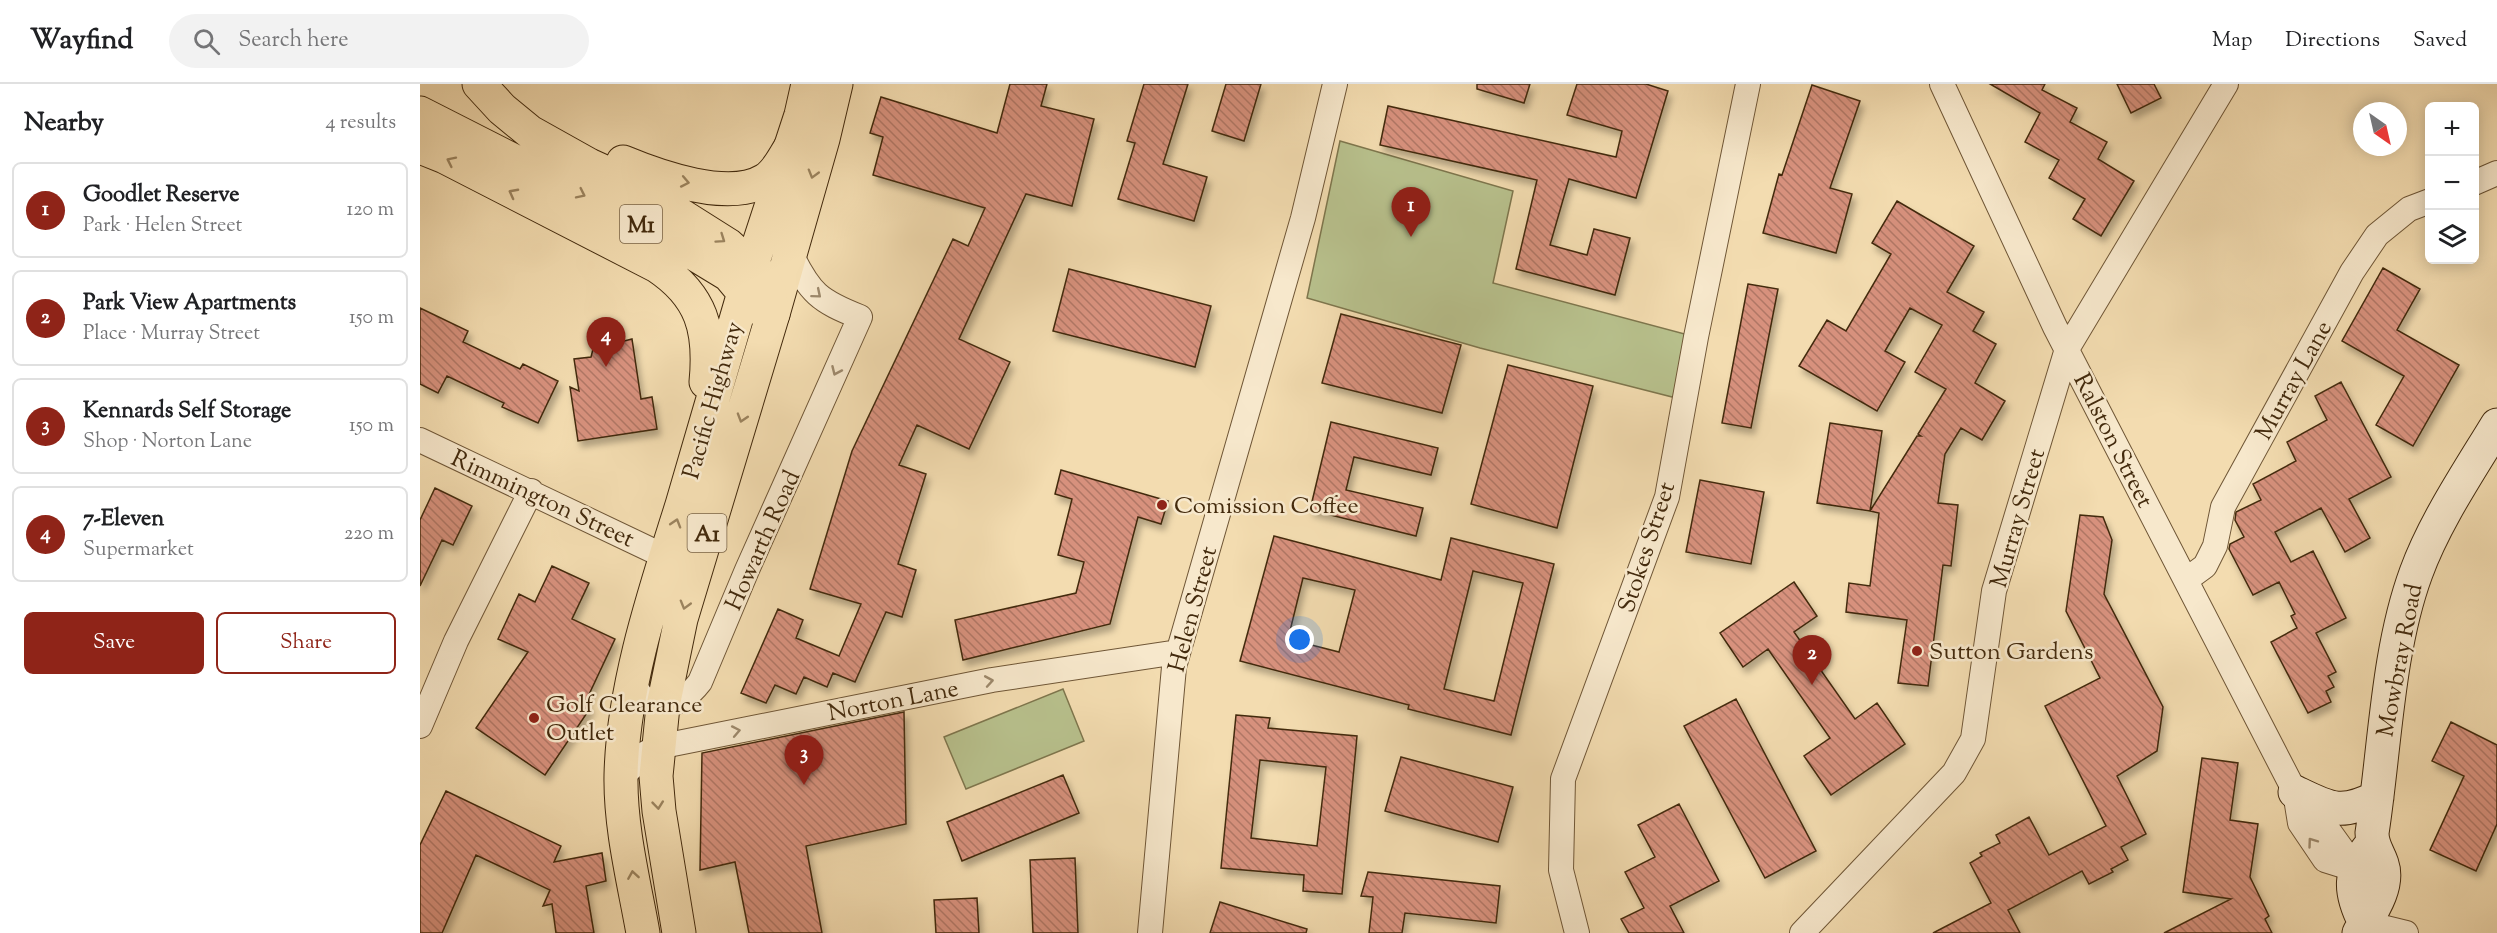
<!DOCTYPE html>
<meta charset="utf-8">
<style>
body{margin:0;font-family:"Sorts Mill Goudy",serif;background:#f2f2f2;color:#202124}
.controls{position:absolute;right:18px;top:18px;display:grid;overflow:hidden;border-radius:9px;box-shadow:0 3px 15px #0003}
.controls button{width:54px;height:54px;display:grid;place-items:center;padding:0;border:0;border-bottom:2px solid #e0e0e0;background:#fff;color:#202124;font:30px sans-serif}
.compass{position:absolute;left:1933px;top:18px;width:54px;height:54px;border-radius:50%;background:#fff;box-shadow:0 3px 15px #0003;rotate:146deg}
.you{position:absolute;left:880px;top:556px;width:21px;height:21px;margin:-15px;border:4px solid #fff;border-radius:50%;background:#1a73e8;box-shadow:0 0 0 9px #1a73e833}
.badge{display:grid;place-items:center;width:39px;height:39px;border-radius:50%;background:#8f2418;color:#fff;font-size:20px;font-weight:700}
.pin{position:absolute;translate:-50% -50px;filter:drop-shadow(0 2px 3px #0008)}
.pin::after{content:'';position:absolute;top:32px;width:21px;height:18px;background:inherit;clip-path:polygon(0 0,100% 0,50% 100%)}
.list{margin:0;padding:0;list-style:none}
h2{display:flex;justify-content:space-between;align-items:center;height:78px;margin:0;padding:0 24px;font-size:26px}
h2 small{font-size:20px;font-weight:400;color:#757577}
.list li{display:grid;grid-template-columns:39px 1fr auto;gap:18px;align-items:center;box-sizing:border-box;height:96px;margin:0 12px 12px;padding:0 12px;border:2px solid #e0e0e0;border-radius:9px}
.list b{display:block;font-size:22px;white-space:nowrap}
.list p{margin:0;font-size:20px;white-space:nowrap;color:#757577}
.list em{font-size:20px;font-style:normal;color:#757577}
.actions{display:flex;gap:12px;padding:18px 24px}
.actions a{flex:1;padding:14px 0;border:2px solid #8f2418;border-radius:9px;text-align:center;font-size:21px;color:#8f2418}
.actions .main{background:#8f2418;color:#fff}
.icon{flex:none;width:33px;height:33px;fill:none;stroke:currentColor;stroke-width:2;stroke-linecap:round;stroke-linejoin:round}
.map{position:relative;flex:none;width:2077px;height:849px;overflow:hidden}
header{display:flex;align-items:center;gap:36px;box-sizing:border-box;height:84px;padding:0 30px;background:#fff;border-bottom:2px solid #e0e0e0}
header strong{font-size:28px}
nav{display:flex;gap:33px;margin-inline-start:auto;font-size:21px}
.search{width:420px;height:54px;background:#f2f2f2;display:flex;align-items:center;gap:15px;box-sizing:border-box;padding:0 21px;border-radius:33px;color:#757577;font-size:22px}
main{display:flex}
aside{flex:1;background:#fff}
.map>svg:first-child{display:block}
.green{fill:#b8c18d;stroke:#7e764d;stroke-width:1.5}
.building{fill:url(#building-back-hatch);stroke:#432a0d;stroke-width:1.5;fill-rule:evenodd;filter:url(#shadow)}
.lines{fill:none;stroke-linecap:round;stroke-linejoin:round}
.street-casing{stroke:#6f5636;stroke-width:26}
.secondary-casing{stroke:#432a0d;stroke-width:35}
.primary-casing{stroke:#432a0d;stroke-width:35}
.highway-casing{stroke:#432a0d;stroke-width:35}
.street{stroke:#f7e8cc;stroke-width:24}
.secondary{stroke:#f7e8cc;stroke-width:33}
.primary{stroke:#f3dcb0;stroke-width:33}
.highway{stroke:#f3dcb0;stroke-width:33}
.oneway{stroke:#9b835e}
.oneway2{stroke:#9d896c}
.poi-dot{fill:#8f2418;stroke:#f7e8cc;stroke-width:2}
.labels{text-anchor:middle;stroke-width:5;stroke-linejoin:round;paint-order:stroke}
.shield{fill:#f7e8cc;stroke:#796346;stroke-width:1.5}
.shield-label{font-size:22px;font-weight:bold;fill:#432a0d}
.street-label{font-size:24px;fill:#432a0d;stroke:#f7e8cc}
.poi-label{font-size:24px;fill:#432a0d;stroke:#f7e8cc;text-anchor:start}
</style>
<header>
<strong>Wayfind</strong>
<div class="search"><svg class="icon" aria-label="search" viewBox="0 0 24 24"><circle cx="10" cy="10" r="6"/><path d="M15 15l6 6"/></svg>Search here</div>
<nav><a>Map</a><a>Directions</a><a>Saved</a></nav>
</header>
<main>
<aside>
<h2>Nearby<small>4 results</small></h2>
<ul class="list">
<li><span class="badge">1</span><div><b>Goodlet Reserve</b><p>Park · Helen Street</p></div><em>120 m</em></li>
<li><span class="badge">2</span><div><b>Park View Apartments</b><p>Place · Murray Street</p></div><em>150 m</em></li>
<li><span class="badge">3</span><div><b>Kennards Self Storage</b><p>Shop · Norton Lane</p></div><em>150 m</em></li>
<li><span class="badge">4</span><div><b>7-Eleven</b><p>Supermarket</p></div><em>220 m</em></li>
</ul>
<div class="actions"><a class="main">Save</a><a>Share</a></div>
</aside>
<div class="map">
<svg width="2077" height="849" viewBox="0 0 2077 849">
<defs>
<pattern id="building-back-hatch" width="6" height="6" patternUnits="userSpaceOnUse" patternTransform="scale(1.5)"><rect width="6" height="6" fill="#d7917d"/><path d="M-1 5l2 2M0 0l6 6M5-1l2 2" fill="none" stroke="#b07765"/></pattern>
<filter id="shadow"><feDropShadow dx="3.5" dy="6" stdDeviation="3" flood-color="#0004"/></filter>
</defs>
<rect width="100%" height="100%" fill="#f3dcb0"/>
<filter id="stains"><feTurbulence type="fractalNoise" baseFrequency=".00333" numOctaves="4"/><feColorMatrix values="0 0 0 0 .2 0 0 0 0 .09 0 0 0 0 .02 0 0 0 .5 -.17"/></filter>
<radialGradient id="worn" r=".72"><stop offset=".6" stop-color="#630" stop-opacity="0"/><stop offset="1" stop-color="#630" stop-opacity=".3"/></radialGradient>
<!-- green -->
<path class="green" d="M920,57L1093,107L1073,199L1276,253L1264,316L1060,264L887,214Z
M643,605L664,657L546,705L524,653Z"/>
<!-- building -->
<path class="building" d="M590,0H627L621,22L674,35L652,122L606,110L539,255L590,278L549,365L497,341L479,381L506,390L478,480L496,486L482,533L466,528L435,598L413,589L407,603L384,593L376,610L355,601L346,619L321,609L358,525L383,536L376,554L419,572L441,520L390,505L432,367L533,155L548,162L565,124L453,91L463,53L450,49L461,13L577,49Z
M724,0H768L743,80L787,93L774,137L698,115L715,59L707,57Z
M806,0H841L824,57L792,47Z
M1057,0H1110L1104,19L1057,5Z
M1157,0H1226L1248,7L1216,114L1149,95L1130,161L1167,171L1174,145L1210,154L1195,211L1096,185L1117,96L960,61L968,22L1196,73L1202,47L1147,31Z
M1570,0H1625L1622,6L1657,24L1650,38L1687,58L1678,75L1714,97L1681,152L1653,135L1665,115L1629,94L1639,76L1605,58L1620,29Z
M1697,0H1734L1741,14L1711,29Z
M1392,1L1440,17L1410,104L1432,110L1416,169L1343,149L1359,90L1362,91Z
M1477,117L1554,162L1527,208L1564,228L1553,247L1576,260L1555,299L1585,317L1562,356L1541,344L1525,370L1518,419L1538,421L1531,482L1523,481L1508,602L1478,599L1487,536L1426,528L1429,499L1450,502L1459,429L1450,427L1497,352H1501L1498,350L1526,305L1495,288L1522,241L1490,224L1465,267L1485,278L1457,327L1379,282L1407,236L1426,247L1471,170L1452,159Z
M1963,184L2000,205L1977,246L2039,281L1993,362L1956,341L1984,292L1922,257Z
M649,185L791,222L775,283L633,247Z
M1328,200L1358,205L1331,344L1302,339Z
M0,224L48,247L43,258L100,285L103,280L138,297L118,339L82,323L84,319L27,292L18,309L0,300Z
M921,230L1041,261L1022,329L902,299Z
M212,255L221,315L232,313L237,345L158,357L150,303L159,307L154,275L171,273L173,265Z
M1088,281L1173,302L1137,444L1051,420Z
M1921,298L1971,393L1929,415L1950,454L1925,468L1901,424L1855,448L1871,478L1893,467L1926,534L1896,549L1916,588L1908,592L1914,603L1906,607L1911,618L1888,629L1851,558L1877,544L1871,532L1875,530L1859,498L1833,511L1809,465L1810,460L1824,453L1815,436L1816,428L1841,416L1833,400L1876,377L1867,358L1907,336L1895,312Z
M911,338L1018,364L1011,391L934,373L926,406L1003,424L996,452L890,426Z
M1410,339L1462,347L1450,427L1397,419Z
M641,386L748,417L741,440L718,433L690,540L543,576L535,536L656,509L664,478L638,471L652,415L635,410Z
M1280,396L1344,408L1331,480L1266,468Z
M15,404L52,422L33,461L22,456L0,502V436Z
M1660,431L1683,433L1692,456L1684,510L1743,623L1737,667L1697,692L1726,750L1701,763L1708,776L1691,785L1693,788L1669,800L1662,787L1588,826L1600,849H1513L1571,819L1550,779L1562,772L1560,769L1580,759L1576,751L1609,733L1629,771L1686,742L1625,622L1680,594L1646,527Z
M854,452L1021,496L1031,454L1134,480L1091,651L988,625L989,621L820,577ZM1053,487L1103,499L1074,617L1024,605ZM883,494L935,506L919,568L868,555Z
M132,482L169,499L152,535L195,555L165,619L171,623L125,691L56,644L108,568L78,555L99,510L115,518Z
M1374,498L1397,532L1374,548L1435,635L1457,619L1485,660L1411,711L1384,672L1410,654L1348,565L1323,583L1300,549Z
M1316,615L1396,767L1345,794L1264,642Z
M484,628L486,740L386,762L402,849H329L315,778L280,786L282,669Z
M816,631L850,634L848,644L937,652L922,810L883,807L884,791L801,784ZM840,676L906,683L897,762L831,754Z
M2031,638L2077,661V740L2056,787L2010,766L2044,692L2012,677Z
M981,673L1093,703L1078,758L965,727Z
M1782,674L1818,679L1810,736L1838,740L1830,793L1849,832L1845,835L1852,849H1744L1811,815L1763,808Z
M643,691L659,729L542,777L527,738Z
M26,707L141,762L134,778L182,769L186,797L166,802L174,849H136L132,820L123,822L130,806L56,771L22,849H0V761Z
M1259,720L1299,797L1250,822L1264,849H1209L1201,835L1224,824L1205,788L1235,773L1218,741Z
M655,774L658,849H613L610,776Z
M948,788L1080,802L1076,839L985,829L982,849H949L953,813L941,812Z
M557,814L559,849H516L514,816Z
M800,818L887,845L886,849H790Z"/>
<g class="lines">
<!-- street casing -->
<g class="street-casing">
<path id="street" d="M1522,0L1635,243L1875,708L1880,739L1905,776L1937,786
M2054,99L2077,89
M0,356L246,473
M1766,496L1785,482L1795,462L1803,423L1932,188L1957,151L1989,125L2010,117
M213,597C227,635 260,624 280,598L327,486L440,233C399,217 390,209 371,170
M0,642L36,557L111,407
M201,694L226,669L238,663L572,596L758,568
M1882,714L1891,722L1937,786
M1945,839L1986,849
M730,849L754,583L883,134L915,0
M1157,849L1141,786L1143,695L1247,413L1276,253L1328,0
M1382,849L1534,689L1553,655L1574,507L1647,265L1806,0"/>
</g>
<!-- secondary casing -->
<g class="secondary-casing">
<path id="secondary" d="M1875,708C1910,725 1921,732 1957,713
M1945,839C1929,808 1928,787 1952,760
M1939,849C1950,830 1970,803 1962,780C1958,768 1952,762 1952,749C1965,665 1967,568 1996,489C2014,439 2049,387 2077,341"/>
</g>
<!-- primary casing -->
<g class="primary-casing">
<path id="primary" d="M332,181L381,31L388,0
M353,230L403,55L416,0"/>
</g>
<!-- highway casing -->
<g class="highway-casing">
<path id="highway" d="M59,0L82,25L110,48L169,81L213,101L308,161L341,191L349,207L353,230L261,535L243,622L236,692L239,727L259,849
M0,29L263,163L309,191L324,209L331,223
M0,63L25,73L237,182C282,212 291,246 286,298
M203,78C239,93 309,118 345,96C357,89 363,75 370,64
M223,849C214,798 200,744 201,691C203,601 235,507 262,421C286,341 308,261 332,181"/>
</g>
<!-- street -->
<use href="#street" class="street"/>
<!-- secondary -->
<use href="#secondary" class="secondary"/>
<!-- primary -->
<use href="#primary" class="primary"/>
<!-- highway -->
<use href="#highway" class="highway"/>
</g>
<!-- one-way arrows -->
<defs><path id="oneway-chevron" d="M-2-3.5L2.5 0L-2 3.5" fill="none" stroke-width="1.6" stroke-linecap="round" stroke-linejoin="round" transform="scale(1.5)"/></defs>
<g class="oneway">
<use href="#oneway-chevron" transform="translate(31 77) rotate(-154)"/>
<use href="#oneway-chevron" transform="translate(393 90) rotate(106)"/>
<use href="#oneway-chevron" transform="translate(265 98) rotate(11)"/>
<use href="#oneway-chevron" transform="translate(93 109) rotate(-152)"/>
<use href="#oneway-chevron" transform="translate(161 110) rotate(26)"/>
<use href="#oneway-chevron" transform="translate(301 155) rotate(35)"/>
<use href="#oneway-chevron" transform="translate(322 334) rotate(107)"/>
<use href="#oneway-chevron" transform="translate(256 439) rotate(-73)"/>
<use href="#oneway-chevron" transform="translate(265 521) rotate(106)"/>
<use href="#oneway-chevron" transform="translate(238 721) rotate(84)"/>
<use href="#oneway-chevron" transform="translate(213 791) rotate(-99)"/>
</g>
<g class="oneway2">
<use href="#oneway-chevron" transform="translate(397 210) rotate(40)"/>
<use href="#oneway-chevron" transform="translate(416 287) rotate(114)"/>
<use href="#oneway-chevron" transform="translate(569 597) rotate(-10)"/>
<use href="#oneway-chevron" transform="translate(316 647) rotate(-11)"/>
<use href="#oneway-chevron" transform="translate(1892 758) rotate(-126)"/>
</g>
<!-- markers -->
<g class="poi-dot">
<circle cx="742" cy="421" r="6"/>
<circle cx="1497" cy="567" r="6"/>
<circle cx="114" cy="634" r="6"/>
</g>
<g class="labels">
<!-- shield labels -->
<g class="shield">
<rect x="200" y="121" width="42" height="38" rx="4.5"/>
<rect x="267.5" y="430" width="39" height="38" rx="4.5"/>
</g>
<g class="shield-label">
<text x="221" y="148">M1</text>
<text x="287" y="457">A1</text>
</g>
<!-- street labels -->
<g class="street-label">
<text transform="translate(1873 296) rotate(-61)" y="8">Murray Lane</text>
<text transform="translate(292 316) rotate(-74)" y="8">Pacific Highway</text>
<text transform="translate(1694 356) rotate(63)" y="8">Ralston Street</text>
<text transform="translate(123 414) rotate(25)" y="8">Rimmington Street</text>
<text transform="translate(1597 434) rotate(-74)" y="8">Murray Street</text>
<text transform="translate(342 456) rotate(-66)" y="8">Howarth Road</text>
<text transform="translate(1226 463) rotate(-72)" y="8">Stokes Street</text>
<text transform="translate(772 525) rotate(-75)" y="8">Helen Street</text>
<text transform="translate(1979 576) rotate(-79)" y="8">Mowbray Road</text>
<text transform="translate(473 616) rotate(-11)" y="8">Norton Lane</text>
</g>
<!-- poi labels -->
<g class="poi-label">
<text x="754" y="429">Comission Coffee</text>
<text x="1509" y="575">Sutton Gardens</text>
<text x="126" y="628">Golf Clearance<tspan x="126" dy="28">Outlet</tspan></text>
</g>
</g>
<rect width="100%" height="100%" filter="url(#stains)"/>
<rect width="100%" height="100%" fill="url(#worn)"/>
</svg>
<div class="controls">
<button>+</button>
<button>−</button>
<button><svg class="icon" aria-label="layers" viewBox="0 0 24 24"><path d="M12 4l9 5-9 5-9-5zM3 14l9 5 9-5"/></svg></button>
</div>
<svg class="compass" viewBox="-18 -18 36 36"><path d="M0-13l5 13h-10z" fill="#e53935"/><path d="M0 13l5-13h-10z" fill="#757577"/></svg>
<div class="you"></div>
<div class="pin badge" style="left:991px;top:153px">1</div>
<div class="pin badge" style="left:1392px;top:601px">2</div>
<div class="pin badge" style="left:384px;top:701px">3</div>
<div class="pin badge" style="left:186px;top:283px">4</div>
</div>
</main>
